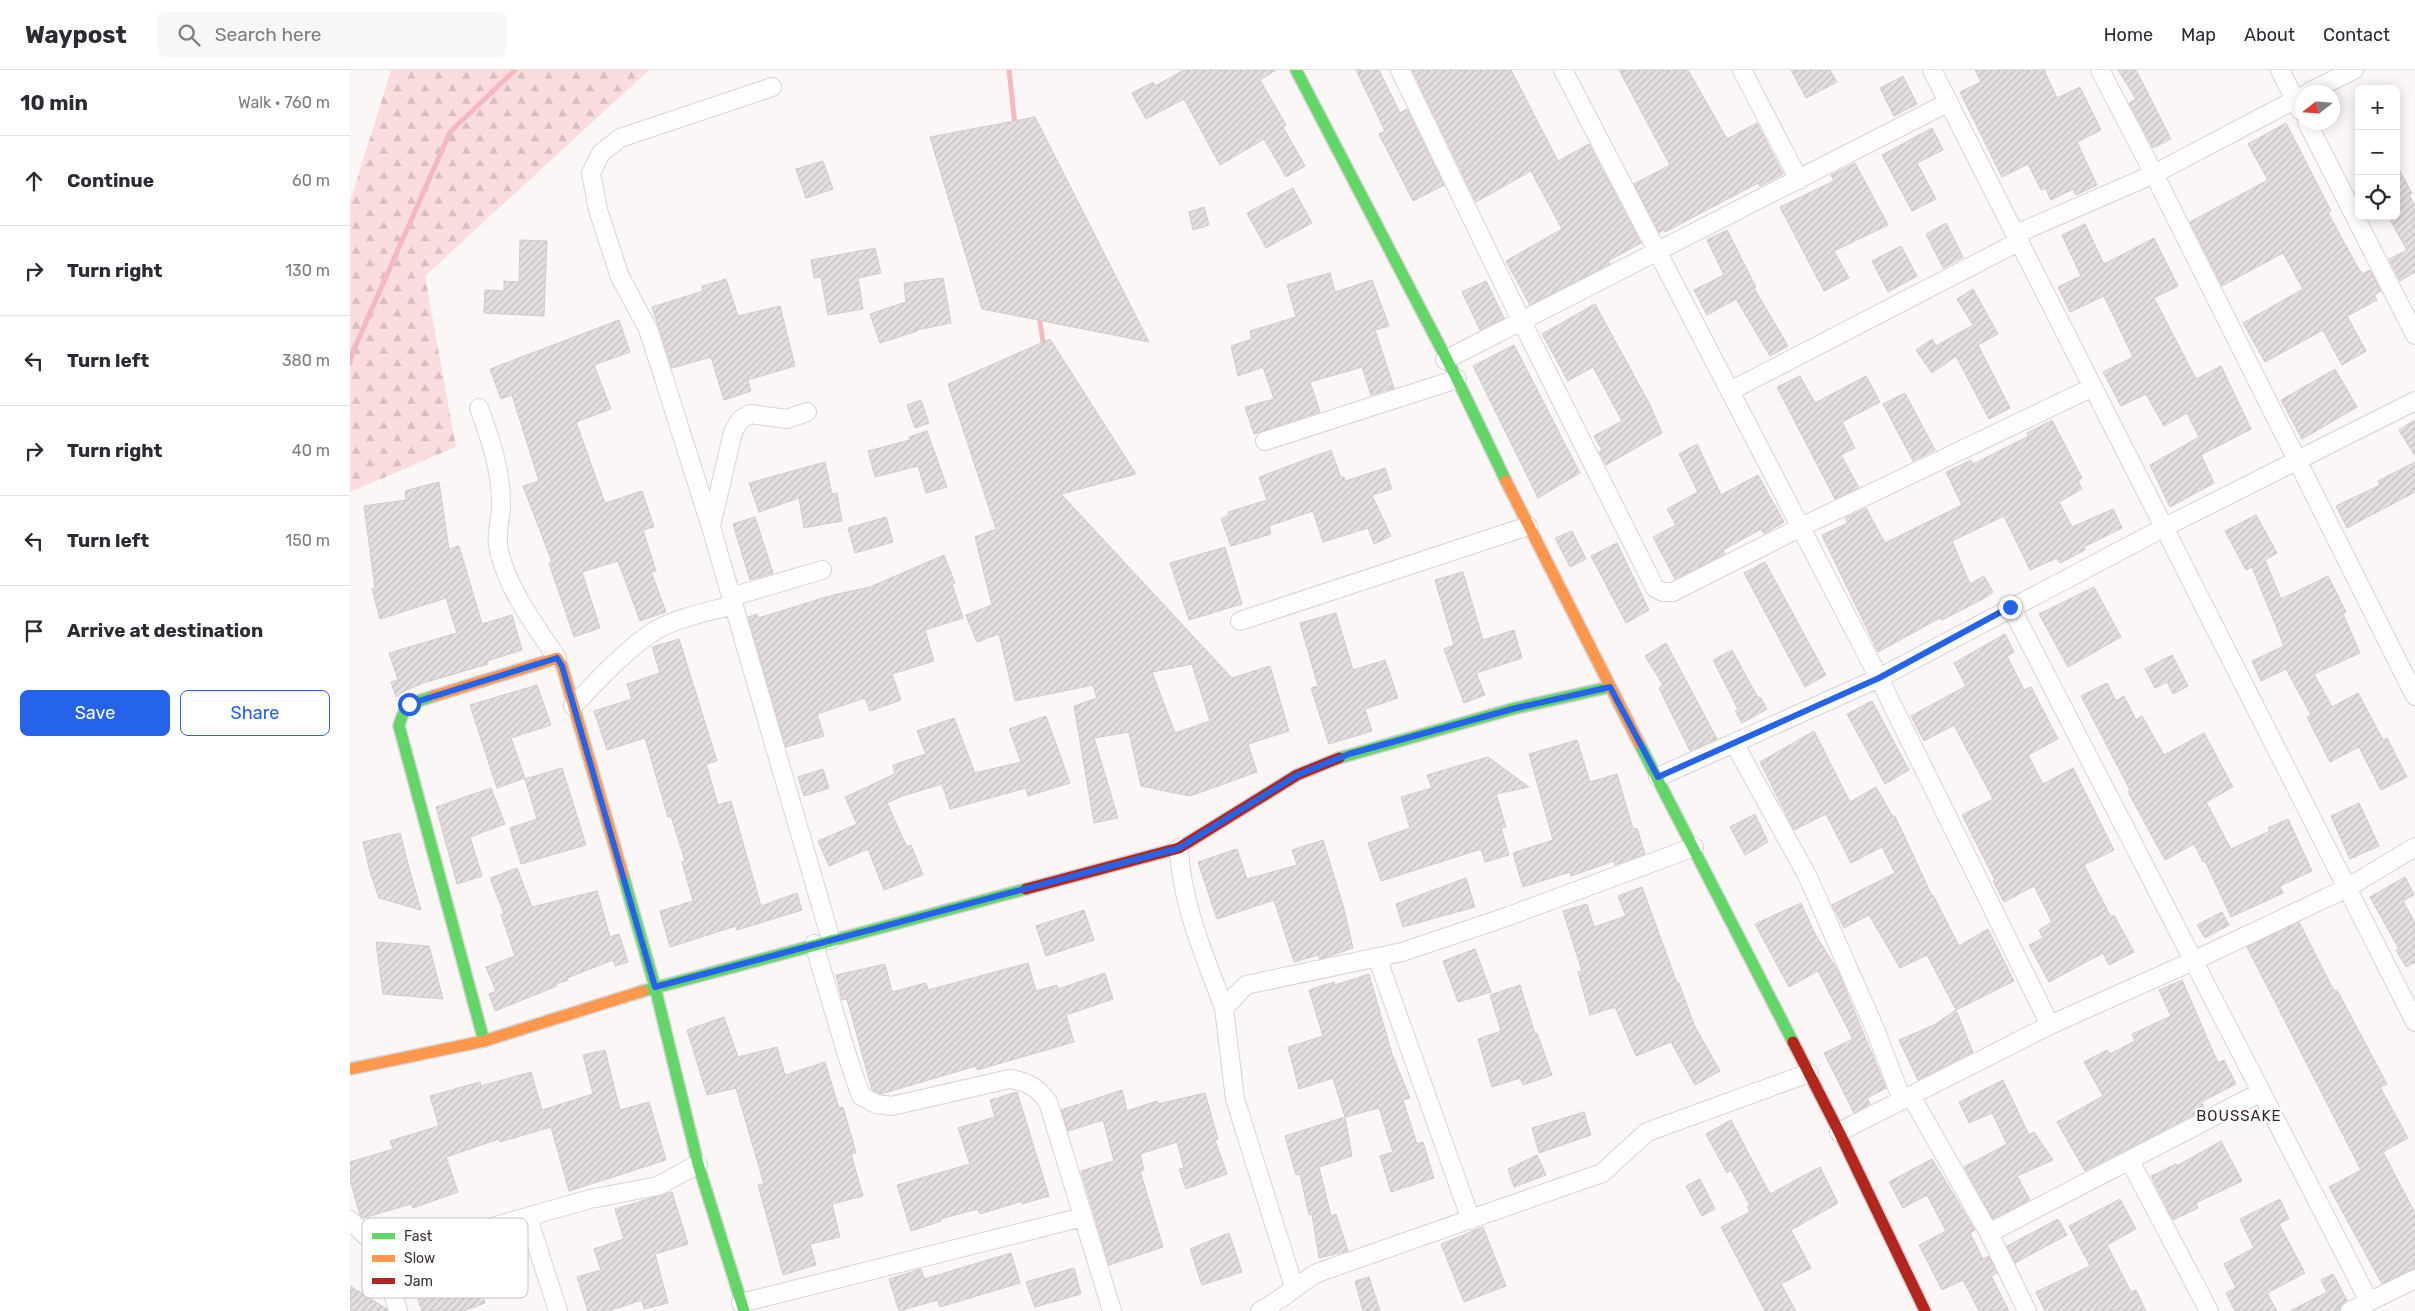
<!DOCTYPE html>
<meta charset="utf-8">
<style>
body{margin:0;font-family:Rubik,sans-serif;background:#f7f7f7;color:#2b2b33}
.controls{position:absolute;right:15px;top:15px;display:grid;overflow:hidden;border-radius:8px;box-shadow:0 2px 12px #0003}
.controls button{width:45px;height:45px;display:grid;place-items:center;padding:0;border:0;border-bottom:1px solid #e1e1e2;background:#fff;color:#2b2b33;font:25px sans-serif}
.compass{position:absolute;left:1945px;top:15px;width:45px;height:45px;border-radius:50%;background:#fff;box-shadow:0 2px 12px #0003;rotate:253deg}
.stop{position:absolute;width:15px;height:15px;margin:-11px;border:4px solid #2563eb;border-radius:50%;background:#fff}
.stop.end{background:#2563eb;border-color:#fff;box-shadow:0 1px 5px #0008}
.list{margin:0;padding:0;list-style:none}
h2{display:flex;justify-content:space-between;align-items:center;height:65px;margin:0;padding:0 20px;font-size:21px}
h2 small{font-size:16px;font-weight:400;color:#7c7c81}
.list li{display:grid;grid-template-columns:32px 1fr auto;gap:15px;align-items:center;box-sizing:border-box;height:90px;padding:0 20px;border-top:1px solid #e1e1e2}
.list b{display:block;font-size:19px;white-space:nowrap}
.list em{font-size:16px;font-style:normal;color:#7c7c81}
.actions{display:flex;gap:10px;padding:15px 20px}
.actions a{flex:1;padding:11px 0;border:1px solid #2563eb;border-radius:8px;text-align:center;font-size:18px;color:#2563eb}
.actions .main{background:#2563eb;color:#fff}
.icon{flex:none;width:28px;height:28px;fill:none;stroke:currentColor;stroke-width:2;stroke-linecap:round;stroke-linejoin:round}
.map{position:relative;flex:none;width:2065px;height:1241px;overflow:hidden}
header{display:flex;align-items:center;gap:30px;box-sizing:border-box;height:70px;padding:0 25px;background:#fff;border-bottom:1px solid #e1e1e2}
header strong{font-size:24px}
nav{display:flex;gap:28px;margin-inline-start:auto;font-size:18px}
.search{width:350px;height:45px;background:#f7f7f7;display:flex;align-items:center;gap:12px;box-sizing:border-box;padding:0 18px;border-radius:8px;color:#7c7c81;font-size:19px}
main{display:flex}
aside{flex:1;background:#fff}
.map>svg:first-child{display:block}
.forest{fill:url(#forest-firs)}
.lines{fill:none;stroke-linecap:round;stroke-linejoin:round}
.stream{stroke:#f5b8be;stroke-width:5}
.building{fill:url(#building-hatch);stroke:#d2cacb;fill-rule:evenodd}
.street-casing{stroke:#d9d2d2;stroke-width:20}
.fast-casing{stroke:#d9d2d2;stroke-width:14}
.slow-casing{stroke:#d9d2d2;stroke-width:14}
.jam-casing{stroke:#d9d2d2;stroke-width:14}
.street{stroke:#fefefe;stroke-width:18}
.fast{stroke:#63d668;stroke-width:11}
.slow{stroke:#ff974d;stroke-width:11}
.jam{stroke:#b3261e;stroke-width:11}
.route{stroke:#2563eb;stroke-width:6}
.labels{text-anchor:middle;stroke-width:5;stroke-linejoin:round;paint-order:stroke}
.neighbourhood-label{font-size:15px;letter-spacing:1px;fill:#3b2729;stroke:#fff}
.key{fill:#fff;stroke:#c4c1c2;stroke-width:1}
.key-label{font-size:14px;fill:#3b3132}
</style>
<header>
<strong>Waypost</strong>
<div class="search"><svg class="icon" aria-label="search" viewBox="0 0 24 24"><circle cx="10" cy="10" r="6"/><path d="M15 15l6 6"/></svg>Search here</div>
<nav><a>Home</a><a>Map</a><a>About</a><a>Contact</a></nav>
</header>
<main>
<aside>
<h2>10 min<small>Walk · 760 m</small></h2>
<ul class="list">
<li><svg class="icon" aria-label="ahead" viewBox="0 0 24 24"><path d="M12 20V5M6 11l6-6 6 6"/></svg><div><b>Continue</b></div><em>60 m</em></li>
<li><svg class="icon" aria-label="right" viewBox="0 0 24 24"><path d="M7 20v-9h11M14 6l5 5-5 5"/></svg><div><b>Turn right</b></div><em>130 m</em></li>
<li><svg class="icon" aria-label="left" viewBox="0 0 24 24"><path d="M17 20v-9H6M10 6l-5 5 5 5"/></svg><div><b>Turn left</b></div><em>380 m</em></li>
<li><svg class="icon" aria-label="right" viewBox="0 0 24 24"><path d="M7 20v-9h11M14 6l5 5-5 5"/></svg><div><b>Turn right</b></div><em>40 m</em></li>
<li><svg class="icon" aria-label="left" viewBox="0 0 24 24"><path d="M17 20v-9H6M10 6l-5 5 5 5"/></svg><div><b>Turn left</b></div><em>150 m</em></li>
<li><svg class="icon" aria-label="arrive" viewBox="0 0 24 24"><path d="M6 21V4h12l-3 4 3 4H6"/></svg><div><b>Arrive at destination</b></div></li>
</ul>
<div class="actions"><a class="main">Save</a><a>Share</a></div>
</aside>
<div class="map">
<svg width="2065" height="1241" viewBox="0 0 2065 1241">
<defs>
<pattern id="forest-firs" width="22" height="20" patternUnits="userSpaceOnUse" patternTransform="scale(1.25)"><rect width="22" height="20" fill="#fbdddf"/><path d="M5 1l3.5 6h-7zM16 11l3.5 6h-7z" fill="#d8bec0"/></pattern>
<pattern id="building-hatch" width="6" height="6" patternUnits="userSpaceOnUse" patternTransform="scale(1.25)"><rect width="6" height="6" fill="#e4dede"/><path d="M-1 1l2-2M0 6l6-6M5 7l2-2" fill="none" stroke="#c4bfbf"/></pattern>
</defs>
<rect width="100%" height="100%" fill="#fbf7f7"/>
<!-- forest -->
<path class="forest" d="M41,0H299L75,206L106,377L0,422V132Z"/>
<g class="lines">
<!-- stream -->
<path class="stream" d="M659,0L665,55
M689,245L694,279
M0,293L2,284L100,62L165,0"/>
</g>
<!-- building -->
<path class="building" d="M834,0H926L910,10L936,55L933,57L955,96L936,107L914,69L870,95L834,29L796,49L782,23L803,12L805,16Z
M1006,0H1029L1050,43L1057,39L1094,115L1063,131L1029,64L1035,61Z
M1062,0H1161L1208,91L1239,74L1291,173L1258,191L1260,194L1180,235L1156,191L1212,159L1181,101L1126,132Z
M1269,0H1338L1377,69L1407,53L1433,104L1410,116L1408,113L1315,162L1314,160L1309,163L1284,114L1320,95Z
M1441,0H1480L1487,12L1456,28Z
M1625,0H1694L1707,28L1730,17L1751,60L1727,72L1747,115L1726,125L1723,119L1701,130L1695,118L1691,120L1678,94L1652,107L1610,22L1631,12Z
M1768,0H1786L1821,69L1803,78L1779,33L1786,29Z
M1553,6L1567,34L1544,46L1530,18Z
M685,47L799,272L632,239L580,67Z
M1936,53L1981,141L1978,143L2007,196L2012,204L2020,200L2031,221L2024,225L2027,230L1997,246L2016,281L1992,295L1973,260L1915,292L1893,253L1953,219L1933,183L1872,216L1840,152L1918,110L1898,74Z
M1582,58L1593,80L1567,93L1586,129L1562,141L1532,85Z
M473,91L483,119L456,128L446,99Z
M1505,93L1538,155L1484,181L1499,208L1474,221L1430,137L1484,111L1481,105Z
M2046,94L2062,123L2059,125L2065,136V202L2050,211L2039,189L2057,180L2038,146H2046Z
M943,118L962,153L916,178L897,143Z
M854,137L859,155L843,160L839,142Z
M1596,153L1613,187L1593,198L1576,164Z
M1735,154L1754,194L1804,168L1828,216L1804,228L1846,309L1871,296L1901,359L1851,385L1864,413L1820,437L1800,395L1849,367L1837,343L1814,356L1796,324L1771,336L1753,302L1783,287L1754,226L1720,242L1708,217L1731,206L1712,165Z
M1377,160L1406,217L1404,218L1438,276L1420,286L1386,229L1357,245L1344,220L1374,205L1357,170Z
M170,170L197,171L194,246L134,243L135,220L154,221V211L169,212Z
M1551,176L1567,206L1538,222L1522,191Z
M525,178L531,203L508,208L513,239L478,245L471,207L464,208L461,190Z
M980,203L985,222L1022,210L1039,256L1025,260L1044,318L1021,325L1012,297L960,312L970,342L904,364L895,337L924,329L913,297L888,306L881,276L902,269L900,261L946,247L937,215Z
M593,208L601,253L566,260L567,261L530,273L520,244L556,232L554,213Z
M376,209L388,246L430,236L445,296L398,310L401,321L374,330L361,287L322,298L302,237L353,221L352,216Z
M1136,211L1154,248L1130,260L1112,222Z
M1623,219L1648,264L1628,275L1660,338L1639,349L1606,286L1582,303L1566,280L1582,269L1586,276L1623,255L1607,229Z
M1245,234L1299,333L1312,363L1256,395L1249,382L1252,380L1244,366L1272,351L1243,297L1218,311L1192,264Z
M269,250L280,282L244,295L261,339L226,352L255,433L292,421L304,457L293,460L306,501L301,502L316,542L290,551L268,491L232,502L250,558L224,567L199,493L202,492L173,416L189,411L162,325L151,329L140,299Z
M700,269L786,404L711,424L882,608L920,596L939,661L898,674L907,702L840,726L791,716L779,662L744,668L768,748L744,753L724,636L747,628L743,615L665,631L649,564L627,572L616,545L642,535L625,467L646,459L598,314ZM842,594L860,651L825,663L802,602Z
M1164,275L1230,403L1188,428L1123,296Z
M1985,299L2007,337L1952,369L1931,330Z
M1450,306L1465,333L1516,306L1530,332L1492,352L1505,378L1491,385L1509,418L1485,429L1427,317Z
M1555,323L1585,380L1563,391L1533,334Z
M571,330L579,353L565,358L557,335Z
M1702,350L1732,408L1728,411L1732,419L1709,432L1722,457L1763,439L1772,458L1734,477L1735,480L1710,493L1707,488L1680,500L1654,446L1602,471L1620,514L1634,506L1643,522L1633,529L1592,550L1590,548L1528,582L1472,465L1498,453L1495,448L1516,438L1535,473L1612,435L1596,402L1621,390L1623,394L1679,366L1677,363Z
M2065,350V386L2049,360Z
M577,361L597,417L576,423L568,396L525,407L518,381L560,370L559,367Z
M1347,374L1371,425L1408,405L1434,452L1414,464L1411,459L1373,480L1375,484L1325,509L1303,467L1326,455L1317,439L1348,422L1329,384Z
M981,380L991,408L994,407L995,411L1035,398L1042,419L1022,425L1041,466L1024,474L1018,458L973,472L963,441L919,456L921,464L881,476L871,449L879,445L878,442L917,430L909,407Z
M475,392L482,424L487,423L492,451L454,458L449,428L409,442L399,413Z
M2065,392V422L1997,458L1986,436L2030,415L2028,411Z
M89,412L99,479L109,476L132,554L162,545L172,580L137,591L138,594L73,613L54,621L46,627L41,612L48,610L39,583L107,563L96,528L30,549L22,519L25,518L14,436L56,430L55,421Z
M1906,445L1927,483L1915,490L1931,529L1978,506L1996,542L1993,544L2010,583L1964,604L1982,637L2008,623L2033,670L2037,668L2057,707L2031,720L2009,677L1980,692L1957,647L1961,645L1936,599L1911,611L1902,591L1934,576L1902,497L1896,500L1875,461Z
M405,447L423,503L400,510L383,454Z
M536,447L543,472L505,483L498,458Z
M1222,461L1236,489L1220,497L1205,468Z
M1267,473L1299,540L1276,553L1241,486Z
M875,477L892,534L839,550L820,493Z
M594,485L605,513L602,514L613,548L575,560L584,591L542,604L551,630L520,641L515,628L467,644L474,666L436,677L398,547L407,544L408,548L483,525L520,517Z
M1415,492L1476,605L1455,617L1394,503Z
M1113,502L1133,570L1164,560L1172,588L1126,603L1135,625L1114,633L1094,579L1104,575L1085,510Z
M1744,517L1771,567L1718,597L1689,544Z
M986,543L1003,600L1035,590L1048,628L1015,639L1022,661L979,674L961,618L968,616L950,553Z
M1655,564L1664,582L1657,586L1674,620L1681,617L1708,669L1678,685L1693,714L1723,698L1764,780L1734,795L1761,847L1764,845L1784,882L1759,895L1753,883L1699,912L1679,875L1693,868L1689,860L1702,852L1684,816L1654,832L1643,811L1645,810L1612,745L1643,729L1604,655L1574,671L1561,646L1616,616L1604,593Z
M329,569L367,691L356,694L368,735L381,731L411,836L447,823L452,840L387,860L386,856L320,877L310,841L343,831L332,792L335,791L321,746L318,747L295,668L257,680L244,641L282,629L277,614L310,603L302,577Z
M1316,573L1367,669L1340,681L1309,618L1313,615L1295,586Z
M1382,580L1408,628L1410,627L1417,639L1392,653L1385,641L1388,639L1363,590Z
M1822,585L1838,616L1823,624L1817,612L1805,618L1795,599Z
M1757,613L1766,631L1774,626L1786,650L1792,646L1814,685L1854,663L1883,717L1856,732L1881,779L1920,761L1918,758L1938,749L1962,801L1930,816L1933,823L1881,847L1855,791L1853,792L1844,774L1815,790L1778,722L1780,720L1731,626Z
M187,615L201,655L161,668L175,708L147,718L120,635Z
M1522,631L1559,700L1535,714L1497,644Z
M696,646L720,713L678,726L676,718L600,739L592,714L552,726L537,733L557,777L561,775L573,805L534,820L518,779L479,796L468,771L507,754L495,727L545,704L543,695L576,684L567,661L604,648L625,703L671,692L659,659Z
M1464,661L1500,732L1526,717L1543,747L1545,746L1582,826L1583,825L1609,876L1638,859L1664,911L1606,940L1577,885L1550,898L1519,845L1494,858L1482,835L1545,803L1532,777L1501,793L1476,744L1444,760L1410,692Z
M1227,670L1240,712L1267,704L1283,759L1287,758L1295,784L1265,795L1264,791L1221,806L1220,802L1173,817L1163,783L1203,770L1179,684Z
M1138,687L1179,717L1146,724L1156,757L1151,758L1159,785L1135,792L1131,779L1031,811L1018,773L1060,758L1051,727L1082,718L1077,705Z
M212,698L236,775L171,794L160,758L187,749L175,709Z
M473,699L479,718L454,726L448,707Z
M141,718L155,754L120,767L132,806L107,814L86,737Z
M2009,733L2029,776L2000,789L1981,746Z
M1405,744L1418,772L1395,785L1380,757Z
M50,763L59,798L71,840L29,828L20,802L13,772Z
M973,770L994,839L1003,878L974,888L970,889L968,885L944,892L924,830L867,849L848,792L887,779L897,809L947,795L942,780Z
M167,798L182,837L247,821L260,867L269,864L278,892L265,896L263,890L217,908L218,910L206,914L207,916L145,941L139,924L146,921L136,897L165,886L151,845L154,844L140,808Z
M2055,807L2064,825L2053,831L2065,853V892L2056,897L2046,880L2049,879L2020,827Z
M1116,808L1125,837L1053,857L1046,834Z
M1292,817L1327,913H1329L1344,955L1370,1001L1345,1015L1321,972L1286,986L1265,937L1240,945L1228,902L1232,901L1213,841L1237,834L1244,857L1276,846L1268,826Z
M1451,833L1465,864L1488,901L1536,1018L1517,1028L1520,1034L1504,1043L1474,983L1503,969L1468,901L1439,917L1405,854Z
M734,840L744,870L696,886L686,856Z
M1872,842L1879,855L1855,868L1847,855Z
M1949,852L1984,921L1987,920L2037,1014L2030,1017L2058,1068L2033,1082L2065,1143V1198L2032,1214L1979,1117L2011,1100L1897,877Z
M26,872L79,876L93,929L33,924Z
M1125,879L1141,922L1108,932L1093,891Z
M678,893L686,921L707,915L708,919L755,903L763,929L716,945L724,972L627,1000L626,996L531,1024L522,1020L497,929L492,930L486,905L535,894L542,922L576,913L578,920Z
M1019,904L1042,984L1060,1028L1053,1030L1067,1074L1073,1072L1084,1108L1041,1122L1030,1086L1043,1082L1029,1038L995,1047L983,1008L949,1019L938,977L973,966L959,920L984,912L985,915Z
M1832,910L1868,993L1874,990L1886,1014L1851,1032L1855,1039L1735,1101L1707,1052L1753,1026L1734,992L1757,980L1760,984L1785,971L1782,964L1821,946L1809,920Z
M1170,915L1185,964L1187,963L1202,1005L1173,1015L1170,1008L1142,1017L1128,969L1151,961L1140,925Z
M1606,940L1623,982L1568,1010L1549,970L1584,955Z
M374,947L388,987L427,977L435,1005L475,992L489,1038L493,1037L506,1083L501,1084L513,1126L482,1134L490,1167L460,1174L466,1195L433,1205L408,1115L414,1114L386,1018L357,1025L337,960Z
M255,980L270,1040L299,1032L316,1090L219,1121L201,1057L150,1072L149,1069L96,1087L108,1122L63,1138L61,1134L13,1148L10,1145L0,1110V1092L43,1079L40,1071L89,1056L80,1026L130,1012L131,1016L181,1002L192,1040L243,1024L233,985Z
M1653,1010L1679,1065L1684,1062L1703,1090L1667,1106L1680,1130L1643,1149L1614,1097L1657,1074L1642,1043L1619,1053L1609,1032Z
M772,1020L777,1041L807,1031L808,1034L855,1023L868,1069L865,1070L877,1104L836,1119L829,1099L834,1098L827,1072L790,1084L794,1100L790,1101L813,1177L759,1195L731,1101L764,1091L753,1050L718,1061L711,1040Z
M667,1022L699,1126L672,1134V1131L630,1144L628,1139L590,1149L591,1151L561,1161L547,1115L620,1094L608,1058L645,1047L640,1030Z
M1234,1042L1241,1065L1189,1083L1182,1058Z
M995,1047L1002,1086L969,1097L981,1146L986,1144L998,1181L969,1188L962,1144L959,1145L950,1104L946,1105L935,1066Z
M1381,1050L1420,1124L1470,1097L1488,1133L1441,1160L1461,1198L1431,1214L1446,1241H1415L1371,1157L1400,1142L1397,1137L1400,1136L1381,1100L1377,1103L1356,1064Z
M1871,1071L1892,1111L1846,1133L1848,1138L1823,1150L1801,1106L1826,1094L1827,1096Z
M1187,1085L1196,1105L1164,1117L1158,1099Z
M1582,1089L1625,1160L1620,1163L1633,1189L1639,1186L1647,1203L1641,1206L1659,1241H1629L1613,1210L1592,1220L1569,1175L1596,1161L1577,1125L1553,1138L1539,1112Z
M1350,1109L1365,1139L1352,1146L1336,1116Z
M322,1122L338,1174L305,1184L318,1233L294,1239L292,1230L258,1241H238L227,1207L251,1200L244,1179L274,1169L265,1139Z
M1770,1129L1786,1159L1757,1175L1781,1222L1786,1220L1796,1241H1695L1686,1222L1740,1196L1719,1156Z
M1930,1129L1939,1149L1929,1154L1955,1203L1917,1223L1927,1241H1885L1876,1223L1886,1218L1874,1194L1904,1178L1890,1149Z
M1708,1149L1717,1165L1665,1193L1657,1176Z
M1133,1157L1156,1216L1114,1232L1091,1174Z
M879,1163L892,1202L852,1215L840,1179Z
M661,1183L670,1213L590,1237L588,1230L549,1241L539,1209L571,1199L574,1209Z
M724,1198L731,1224L685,1237L676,1212Z
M1983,1204L1997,1230L1991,1235L1989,1241H1940L1977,1222L1971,1210Z
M126,1205L135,1233L113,1241H72L68,1229L84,1225L82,1219Z
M1019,1207L1030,1241H1013L1005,1211Z
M0,1216L37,1239V1241H0Z"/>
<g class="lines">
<!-- street casing -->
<g class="street-casing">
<path id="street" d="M1050,0L1172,252L1305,518L1313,522H1323L1451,457L1743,317
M1213,0L1529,608L1700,955
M1392,0L1449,110
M1582,0L2065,952
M1750,0L1804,104L2065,626
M1930,0L1950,40
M422,17L270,68L251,83L241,103L248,140L270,207L298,259L309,293L361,457L481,870
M1959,22L2004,0
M1957,52L2065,265
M1666,164L1804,104L1952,26
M1095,290L1599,32
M1380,321L1670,171
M129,338C141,370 151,400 151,435C151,450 145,465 149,481C158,520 185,555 207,588
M915,371L1107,309
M361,456L383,362L390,350L400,344L437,349L457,342
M381,527L472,500
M1661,537L2019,1231
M890,551L1178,456
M223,636C246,612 278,577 306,560C329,547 358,542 383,535
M1384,673L1458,807L1525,959L1552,1030
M1308,707L1529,608L1815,457L2065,331
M829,778C831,833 855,887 874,938L896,915L1052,882L1159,846L1344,777
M464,874L497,985L511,1026L526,1034L542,1036L659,1009C677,1011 687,1017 698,1032L762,1241
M1027,887L1121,1150
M874,938L885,1029L944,1217
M1561,1026L1639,1163L1677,1241
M1489,1062L1700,955L1843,891L1997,818L2065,777
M1780,1091L1859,1241
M178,1148L208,1241
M0,1150L31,1181L48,1241
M1639,1163L1911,1022
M31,1181L121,1163L240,1129L308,1116L348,1094
M391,1233L733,1147
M910,1241C930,1231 947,1215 967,1203L1252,1103L1297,1062L1459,1003
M2000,1241L2065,1209"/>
</g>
<!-- fast casing -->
<g class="fast-casing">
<path id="fast" d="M946,0L1107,309L1156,411
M84,626C63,633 55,632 49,656L134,971
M1289,673L1443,972
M989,688L1166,638L1260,617
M273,805L305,917L348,1094L394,1241
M293,921L676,819"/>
</g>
<!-- slow casing -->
<g class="slow-casing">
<path id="slow" d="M1156,411L1289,673
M84,626L207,588L212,596L273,805
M0,999L134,971L293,921"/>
</g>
<!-- jam casing -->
<g class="jam-casing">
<path id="jam" d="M676,819L829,778L947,705L989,688
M1443,972L1489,1062L1575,1241"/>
</g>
<!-- street -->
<use href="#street" class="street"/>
<!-- fast -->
<use href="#fast" class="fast"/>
<!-- slow -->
<use href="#slow" class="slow"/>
<!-- jam -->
<use href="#jam" class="jam"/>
</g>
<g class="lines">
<!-- route -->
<path class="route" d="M59,634L207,588L212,596L305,917L829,778L947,705L999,684L1166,638L1260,617L1308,707L1529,608L1660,537"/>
</g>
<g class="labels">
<!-- neighbourhood labels -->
<g class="neighbourhood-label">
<text x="1889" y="1051">BOUSSAKE</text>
</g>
</g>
<!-- legend -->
<rect x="12" y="1148" width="166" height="80" rx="8" class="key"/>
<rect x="22" y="1163" width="23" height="6" fill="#63d668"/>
<rect x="22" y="1185" width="23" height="7" fill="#ff974d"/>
<rect x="22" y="1208" width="23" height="6" fill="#b3261e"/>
<g class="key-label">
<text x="54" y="1171">Fast</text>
<text x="54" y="1193">Slow</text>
<text x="54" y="1216">Jam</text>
</g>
</svg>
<div class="controls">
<button>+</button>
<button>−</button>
<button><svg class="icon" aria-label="locate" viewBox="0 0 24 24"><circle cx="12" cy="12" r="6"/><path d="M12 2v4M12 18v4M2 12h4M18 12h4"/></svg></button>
</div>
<svg class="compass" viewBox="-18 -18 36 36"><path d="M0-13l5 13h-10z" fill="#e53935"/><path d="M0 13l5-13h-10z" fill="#7c7c81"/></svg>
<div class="stop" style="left:59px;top:634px"></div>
<div class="stop end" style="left:1660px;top:537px"></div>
</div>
</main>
